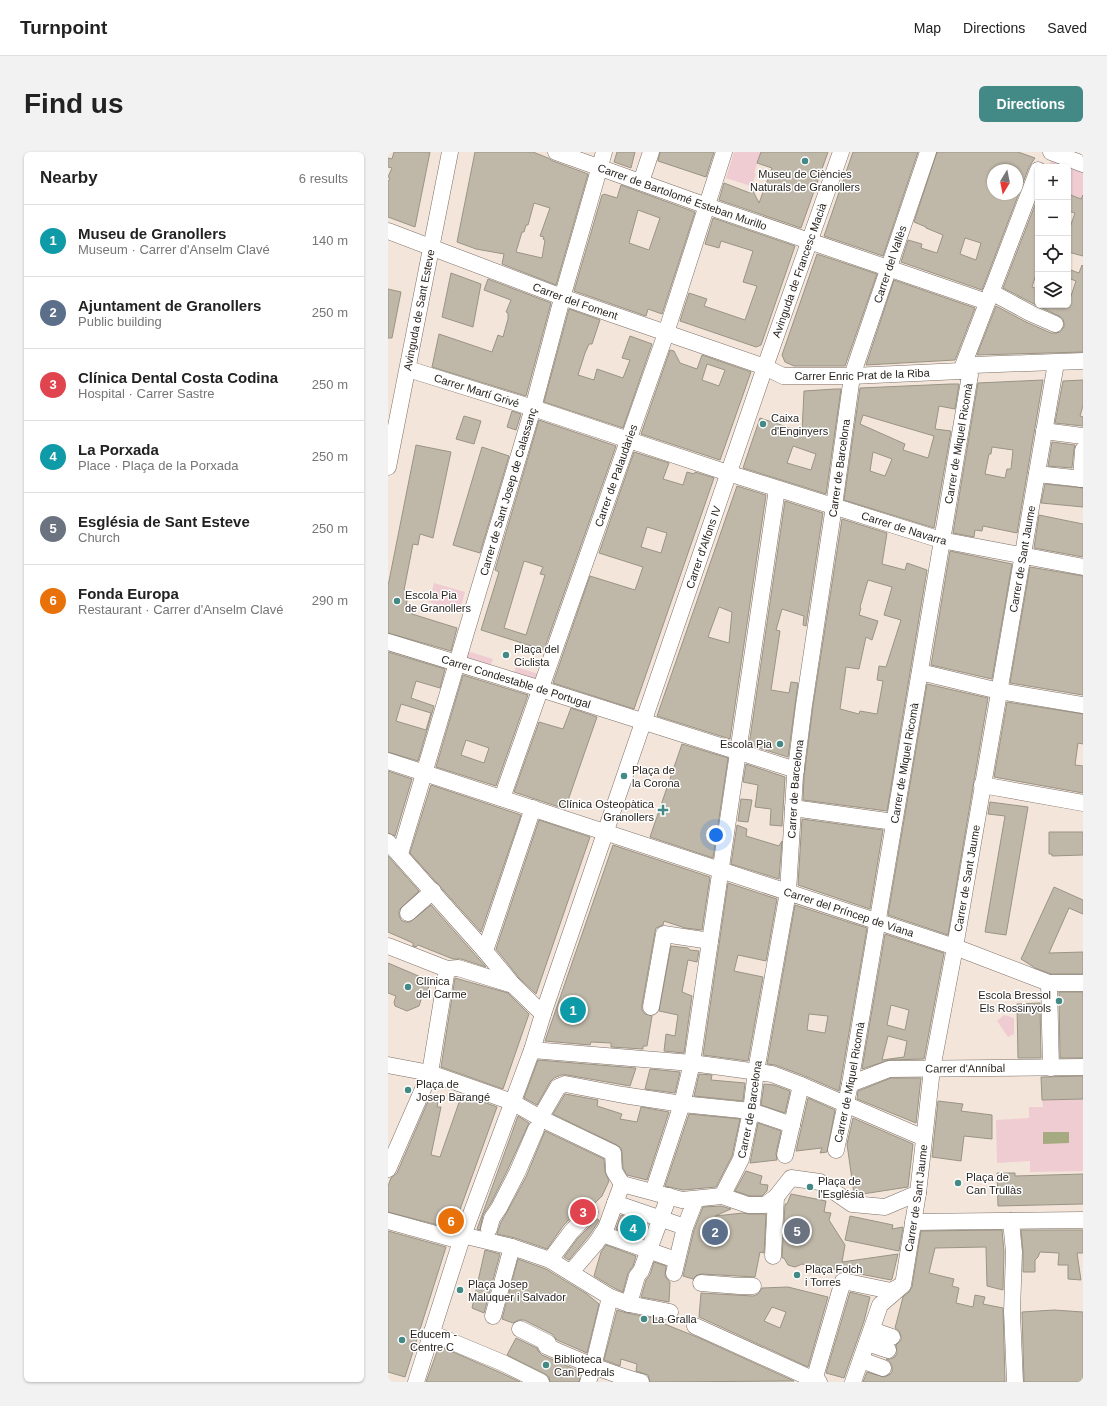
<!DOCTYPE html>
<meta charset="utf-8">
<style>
body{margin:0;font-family:Arial,sans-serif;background:#f2f2f2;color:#222}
.controls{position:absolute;right:12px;top:12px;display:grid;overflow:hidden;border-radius:6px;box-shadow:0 1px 3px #0004}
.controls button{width:36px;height:36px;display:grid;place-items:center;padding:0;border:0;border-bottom:1px solid #e0e0e0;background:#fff;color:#222;font:20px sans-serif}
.compass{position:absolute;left:599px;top:12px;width:36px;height:36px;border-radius:50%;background:#fff;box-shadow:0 1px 3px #0004;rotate:190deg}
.you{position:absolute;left:328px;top:683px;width:14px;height:14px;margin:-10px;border:3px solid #fff;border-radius:50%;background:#1a73e8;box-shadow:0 0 0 6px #1a73e833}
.badge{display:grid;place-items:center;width:26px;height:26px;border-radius:50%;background:#438a86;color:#fff;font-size:13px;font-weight:700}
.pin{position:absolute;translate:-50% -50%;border:2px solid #fff;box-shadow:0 1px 4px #0006}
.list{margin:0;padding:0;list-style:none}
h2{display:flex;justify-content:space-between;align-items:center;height:52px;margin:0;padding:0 16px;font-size:17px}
h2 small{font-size:13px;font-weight:400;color:#767676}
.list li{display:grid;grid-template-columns:26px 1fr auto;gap:12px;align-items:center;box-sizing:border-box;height:72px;padding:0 16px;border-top:1px solid #e0e0e0}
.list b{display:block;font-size:15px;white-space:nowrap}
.list p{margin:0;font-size:13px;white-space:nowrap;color:#767676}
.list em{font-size:13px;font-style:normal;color:#767676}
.icon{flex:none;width:22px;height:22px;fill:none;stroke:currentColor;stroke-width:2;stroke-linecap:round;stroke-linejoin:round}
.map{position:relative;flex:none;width:695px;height:1230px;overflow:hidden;border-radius:6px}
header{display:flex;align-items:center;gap:24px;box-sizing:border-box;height:56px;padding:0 20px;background:#fff;border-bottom:1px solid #e0e0e0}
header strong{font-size:19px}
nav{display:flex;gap:22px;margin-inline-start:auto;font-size:14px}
.intro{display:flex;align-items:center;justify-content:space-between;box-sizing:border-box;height:96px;padding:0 24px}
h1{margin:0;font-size:28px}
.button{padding:10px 18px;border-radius:6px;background:#438a86;color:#fff;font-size:14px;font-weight:700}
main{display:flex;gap:24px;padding:0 24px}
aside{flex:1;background:#fff;border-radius:6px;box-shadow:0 1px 3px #0004}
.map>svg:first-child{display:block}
.green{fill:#efcbd2}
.water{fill:#a6aa80}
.building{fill:#bfb8a9;stroke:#9a9485;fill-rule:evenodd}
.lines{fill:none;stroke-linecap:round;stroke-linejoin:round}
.minor-casing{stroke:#7c6f66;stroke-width:17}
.minor{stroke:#fff;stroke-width:16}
.poi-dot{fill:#438a86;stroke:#fff;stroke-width:1.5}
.labels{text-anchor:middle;stroke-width:3;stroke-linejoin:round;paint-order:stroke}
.poi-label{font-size:11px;fill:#231e1a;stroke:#fff;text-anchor:start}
.street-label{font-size:11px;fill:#231e1a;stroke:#fff}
</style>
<header>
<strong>Turnpoint</strong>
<nav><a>Map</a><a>Directions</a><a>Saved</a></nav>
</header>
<div class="intro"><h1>Find us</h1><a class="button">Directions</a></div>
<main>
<aside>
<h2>Nearby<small>6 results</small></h2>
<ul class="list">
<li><span class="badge" style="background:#0f9aa8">1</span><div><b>Museu de Granollers</b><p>Museum · Carrer d'Anselm Clavé</p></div><em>140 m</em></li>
<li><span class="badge" style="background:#5c6f8a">2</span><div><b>Ajuntament de Granollers</b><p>Public building</p></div><em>250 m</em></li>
<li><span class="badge" style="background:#e0444e">3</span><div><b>Clínica Dental Costa Codina</b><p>Hospital · Carrer Sastre</p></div><em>250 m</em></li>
<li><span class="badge" style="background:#0f9aa8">4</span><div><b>La Porxada</b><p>Place · Plaça de la Porxada</p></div><em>250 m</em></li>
<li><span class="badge" style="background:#6b7280">5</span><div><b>Església de Sant Esteve</b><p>Church</p></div><em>250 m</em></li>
<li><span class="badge" style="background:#e8710a">6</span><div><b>Fonda Europa</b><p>Restaurant · Carrer d'Anselm Clavé</p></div><em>290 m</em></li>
</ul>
</aside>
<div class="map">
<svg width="695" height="1230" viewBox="0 0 695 1230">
<rect width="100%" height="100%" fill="#f4e5da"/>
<!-- green -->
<path class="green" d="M346,0H373L366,21L368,22L363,34L338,26Z
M663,8L695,19V47L680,42V15H661Z
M46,431L77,440L71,460L41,450Z
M79,499L105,507L102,515L76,507Z
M128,515L154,523L152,531L125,523Z
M616,863L626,866V882L620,885L609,869Z
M695,947V1019L642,1020V1009L609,1011L608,968L641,966V955H655L654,948Z"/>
<!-- water -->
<path class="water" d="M655,980H681V991L655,992Z"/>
<!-- building -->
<path class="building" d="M6,0H42L27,75L0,65V30L2,26L0,25L4,16L0,15V6L4,7Z
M87,0H145L160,6L165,9L200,22L168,133L114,112L116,102L88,97L69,90ZM146,51L162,56L152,84L156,85L155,87L157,88L154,106L128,100L134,80H136L138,73H140Z
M229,0H247L243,16L226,10Z
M272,0H326L318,25L270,9Z
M373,0H440L413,76L331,48L336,31L362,41L365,39L371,51L384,16L369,11Z
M465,0H530L495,104L436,84Z
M549,0H630L647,6L641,15L594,138L513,110L520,88L534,92L533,96L549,101L555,83L538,76V75L526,70ZM605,18H629V42H605ZM577,86L593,91L588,108L572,102Z
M233,33L307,60L274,162L260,157L258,164L186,139L214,43H215L216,42L229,46ZM250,58L272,66L261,98L241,91Z
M680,42L693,47L695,43V104L680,100V81L687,61L680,59Z
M650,45V116L644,135L650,137V153H680L688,129L680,126V117L691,121L694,113L695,114V200L589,203L608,154L638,170L663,181H668L672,180L676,175V171L675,167L671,164L646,152L615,136Z
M325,66L407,94L373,193L368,195L292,169L301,141L319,147L316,154L357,168L369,134L355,130L365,99L333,89L331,96L317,92Z
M429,102L489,122L457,214H406L397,210L394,203Z
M63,121L93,132L85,175L54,165Z
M100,127L163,151L138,244L44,215L51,182L104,200L110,183L115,185L120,167V161L118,160L123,148L96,138Z
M506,128L587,156L567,208L478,213Z
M0,137L13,140L4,186H0Z
M181,157L212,168L204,192H201L197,201L190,223L206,228L209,217L235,226L242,208L234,206L242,184L264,192L235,276L156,250Z
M282,198L286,199L292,211L309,217L314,203L363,220L332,308L253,282ZM319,212L337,218L331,234L314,228Z
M655,228L629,381L595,374L594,379L587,378L586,385L565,381L590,231ZM604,295L625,298L623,317H619L617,326L597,322L601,302H603Z
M695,228V254L692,264L695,265V274L667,271L675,229Z
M563,232H571L567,257L551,254L547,277L563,279L546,376L456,348L472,236ZM475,263L546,284L540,306L515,298L517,292L472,272ZM485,300L504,307L497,324L482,319Z
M447,237H453L438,342L355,316L372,266L414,280L416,239ZM405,294L428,302L423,318L399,311Z
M124,259L133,262L128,278L119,275Z
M76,264L93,269L86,292L68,287Z
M151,268L228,294L156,498L93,478L111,420L107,418ZM136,409L155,415L152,422L157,423L138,483L116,476Z
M664,290L687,293L686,297L684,316L660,314Z
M28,293L63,300L45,386L32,382L30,393L25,392L16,438L21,439L17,459L25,460L24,462L69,476L63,499L0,481V434Z
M94,295L121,304L92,401L65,393Z
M246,300L281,311L275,327L295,333L299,320L306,322L307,320L326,326L246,557L165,531L202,424L247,438L255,415L211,401ZM259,375L279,381L273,401L253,395Z
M657,332L695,336V355L653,351Z
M349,334L378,343L342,587L269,564ZM331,455L344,460L341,491L320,485Z
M397,349L435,361L418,474L415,473L416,464L394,457L388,478L392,479L383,538L401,541L403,530L410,531L400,605L361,593Z
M651,363L695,372V405L646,396Z
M454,367L499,381L494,412L517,418L519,411L539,418L499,659L415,648L416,625L425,554ZM480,428L504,435L496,463L513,468L498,515L491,514L489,528L495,529L489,562L472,559L471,562L452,557L458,515L471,517L478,485L484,488L490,469L471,463L473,456L472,455Z
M562,399L624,412L604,527L543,513Z
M642,415L695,424V543L622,531Z
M0,500L57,517L52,536L28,529L23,546L46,554L30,609L0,600ZM13,552L43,561L38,578L8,569Z
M75,523L140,543L108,634L48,615ZM78,588L101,596L96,611L73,603Z
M539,532L600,546L560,783L500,763Z
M619,550L695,562V592L690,591L687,613L695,614V641L606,625Z
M183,556L209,565L177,657L126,640L151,570L175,577Z
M294,592L340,606L325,706L262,685Z
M358,612L397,625L394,674L382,673L383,657L367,655L370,633L355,630Z
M0,619L24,627L7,684L0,681Z
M43,633L133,663L93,780L22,701Z
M353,647L364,648L360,670L350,669Z
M602,650L640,655L618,783L597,780L617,664L600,662Z
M414,667L495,678L482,757L410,733Z
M151,668L202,685L148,842L132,827L108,797Z
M349,673L359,677L358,684L391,694L394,689L391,727L343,712Z
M661,680H695V703L664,704V702H661Z
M225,693L322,725L314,778L297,776L276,769L275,773L268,776L267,780L254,853V858L257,862L264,864L259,894H255V897L223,895V891L203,890L202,893L157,889Z
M0,704L31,739L11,758V763L13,768L17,770H22L43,753L98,815L73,807H65L30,793L28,795L25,794V791L0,780Z
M340,731L389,747L378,809L350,803L346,819L375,825L360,909L315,903Z
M666,735L695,748V762L681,756L661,801L695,800V822H663L647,816L633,807Z
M407,753L479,776L451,939L414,923L387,913L379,912ZM421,862L440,864L437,881L419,878Z
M497,782L556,801L536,907L501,908L474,917ZM503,853L521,858L517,878L499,873ZM500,884L519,889L516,905L494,908Z
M283,794L300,796L302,798L311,799L309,810L300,808L294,840L304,844L296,901L276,899L278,882L287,884L290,863L271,859Z
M0,811L40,828L42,832L39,839H36L31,854L19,859L7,854L6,850L8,844L0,841Z
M67,826L120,841L141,862L115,937L53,915Z
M671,840H695V906H672Z
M652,851L653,906H630L629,852Z
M150,908L248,916L242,934L179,923H173L166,926L162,930L149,953L136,946Z
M262,917L292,920L287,941L257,937Z
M311,922L324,923L323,928L357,931L355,949L306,944Z
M695,924V947L654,948L653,925Z
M503,926H533L528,971L469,947L470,939Z
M376,932L386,933L402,939L397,961L373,953Z
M74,942L109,955L65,1077L0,1060V1034L3,1026L9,1021L41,947L50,950L49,955H53L43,1003L52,1005Z
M177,942L210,948L209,954L234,962L232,967L249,970L253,955L281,960L259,1028L239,1023L235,1016L234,1000L233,996L229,993L165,962Z
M420,946L447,958L439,1000L432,1001L434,996L408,999Z
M550,949L575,952L573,959L604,963V987L576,984L573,1009L544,1005Z
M301,962L352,967L344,1004L328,1035L295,1038L277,1034Z
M130,964L141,971L120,1017L103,1051L95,1063L92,1078L89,1077Z
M465,966L525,992L520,1035L468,1043L466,1042L459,992Z
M370,971L393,979L388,1001L389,1008L362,1011Z
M157,979L216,1007L217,1020L221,1029L214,1044L206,1052L200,1051L195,1053L175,1074L159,1097L127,1086L109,1082L113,1070L119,1060L138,1025Z
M358,1019L374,1024L372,1032L380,1033L379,1039L374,1044H362L347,1039Z
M609,1021H627V1024L695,1022V1052L610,1054Z
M403,1042L438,1049L436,1060L443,1061L441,1068L457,1093L454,1110L510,1102L504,1127L503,1128L430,1114V1116L414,1112L407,1115L400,1113L396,1106H394L397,1052H399Z
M333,1054L343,1057L327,1064L355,1061L360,1062H378L376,1101L372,1100L367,1125L314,1122L309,1123L305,1127L295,1124L306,1078L315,1055Z
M233,1063L260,1072L255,1086L228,1077Z
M462,1064L505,1073L504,1077L515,1075L511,1099L457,1088Z
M209,1067L211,1068L209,1072L200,1085L181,1108L176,1105L190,1086Z
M614,1078L616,1100L615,1138L599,1134L598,1095L547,1096L541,1121L566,1127L564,1134L571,1136L568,1151L585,1155L587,1143L597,1145L595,1152L615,1156L617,1230H475L479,1220L496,1225L501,1223L504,1220V1214L502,1210L498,1207H502L507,1205L509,1201L508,1193L513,1188V1184L511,1179L507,1176L515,1145L521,1140L524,1135L533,1079Z
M633,1078H695V1101H689L693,1128L680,1127V1113H670L671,1101L652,1100L650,1105L647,1108V1120H635V1099Z
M0,1079L58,1095L17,1225L0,1220Z
M218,1093L248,1104L245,1114L240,1121L235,1140L226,1136L206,1124L213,1100Z
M97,1098L112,1102L96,1161L84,1156Z
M130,1107L158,1117L199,1142L211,1152L199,1201L169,1188L164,1182L136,1168H131L125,1171L114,1167Z
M266,1110L278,1114L277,1124L282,1130L281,1150L253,1145L258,1128L262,1123Z
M400,1135L440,1145L420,1215L311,1165L313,1141L365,1144L370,1142L374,1136ZM384,1155L398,1160L392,1176L376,1169Z
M462,1140L482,1145L476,1169L456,1226L438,1221Z
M229,1158L239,1161L275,1168L274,1171L309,1185L406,1229L262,1230L260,1223L248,1219L249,1212L233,1207L232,1214L216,1208Z
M666,1158L695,1160V1230H636L634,1160Z
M128,1186L149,1196L150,1199L154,1203L193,1220L191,1230H162L161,1225L157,1222L119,1203Z
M51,1194L111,1220L132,1230H38Z"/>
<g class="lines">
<!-- minor casing -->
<g class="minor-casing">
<g id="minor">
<path id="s1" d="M168,0L319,54L599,150"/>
<path d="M663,0L695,12"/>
<path d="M253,30L263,0"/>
<path id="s2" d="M0,79L174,145L377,215L395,224H464L573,219L585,213L695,209"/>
<path d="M603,140L642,161L667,172"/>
<path id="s3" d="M20,217L145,256L340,321L553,388L695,415"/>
<path d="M573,219L650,18"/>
<path d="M656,279L695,284"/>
<path id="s4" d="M0,315L62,0"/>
<path d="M649,322L695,327"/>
<path d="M693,327L695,298"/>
<path id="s5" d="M0,490L153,537L408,618"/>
<path d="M532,520L611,539L695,553"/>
<path id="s6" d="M0,609L567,795L661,831H695"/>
<path d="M594,633L695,651"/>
<path id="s7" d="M114,646L276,187L336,0"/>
<path d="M405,656L506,670"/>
<path d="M0,690L97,799L125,833L155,862"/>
<path id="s8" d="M12,702L145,256L176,139L216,0"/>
<path d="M20,761L45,739"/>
<path d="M0,794L59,817L70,816L125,833"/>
<path d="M97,799L145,656"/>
<path d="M661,831L663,916"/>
<path d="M263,855L276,782L322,789"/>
<path d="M144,898L304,911L384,922L413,933L536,986"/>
<path d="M0,913L42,921L124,950L154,967L225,1001L226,1019L234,1032"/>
<path id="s9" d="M462,932L501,917L695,915"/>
<path d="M152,966L170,935L177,932L235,943L294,952L363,959L404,973"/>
<path id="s10" d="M448,998L462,932L582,223"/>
<path d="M397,1003L413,933"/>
<path d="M0,1017L42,921L59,817"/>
<path d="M268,1031L294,952L304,911L389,337"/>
<path d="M234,1032L294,1048L334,1044L360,1053H377L388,1045L403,1026L432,1030L464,1052L497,1055L530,1041"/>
<path id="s11" d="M334,1044L353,1007L363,959L368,919L400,740L407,624L416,553L446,354L464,224L540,0"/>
<path d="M227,1051L297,1075"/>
<path d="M0,1069L73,1089"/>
<path d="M623,1069L626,1100L624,1160L627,1230"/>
<path d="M525,1070L695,1068"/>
<path d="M101,1077L104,1066L111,1056L129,1021L148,977"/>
<path d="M214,1082L288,1108"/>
<path d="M74,1083L124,1095L162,1108L222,1145L241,1152L282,1160"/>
<path d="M385,1104L388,1045"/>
<path d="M162,1108L183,1080L202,1060"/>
<path d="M183,1120L208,1091L218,1076L234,1032"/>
<path d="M286,1121L297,1075L308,1047"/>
<path d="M313,1131L351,1134H365"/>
<path d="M241,1152L249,1124L253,1119L281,1044"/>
<path d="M105,1164L124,1095"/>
<path d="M307,1174L431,1230"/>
<path d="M132,1177L160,1191L158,1194C189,1208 220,1221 253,1230"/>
<path d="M484,1178L504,1185"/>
<path d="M43,1181L115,1211L153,1230"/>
<path d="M479,1191L500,1198"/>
<path d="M473,1208L495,1216"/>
<path id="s12" d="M28,1230L73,1089L144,898L155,862L377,215L453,0"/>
<path d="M200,1230L205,1215L222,1145"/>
<path d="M426,1230L429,1218L455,1129L503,1139L514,1133"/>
<path id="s13" d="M465,1230L492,1153L515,1133L530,1041L544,917L567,795L668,211"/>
</g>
</g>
<!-- minor -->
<use href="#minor" class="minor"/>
</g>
<!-- markers -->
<g class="poi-dot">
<circle cx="417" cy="9" r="4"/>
<circle cx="375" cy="272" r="4"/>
<circle cx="9" cy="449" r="4"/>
<circle cx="118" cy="503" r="4"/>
<circle cx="392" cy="592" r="4"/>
<circle cx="236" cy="624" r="4"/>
<path d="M273 652h4v4h4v4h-4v4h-4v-4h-4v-4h4z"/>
<circle cx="20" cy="835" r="4"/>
<circle cx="671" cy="849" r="4"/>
<circle cx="20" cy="938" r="4"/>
<circle cx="570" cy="1031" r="4"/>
<circle cx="422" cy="1035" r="4"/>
<circle cx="409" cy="1123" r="4"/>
<circle cx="72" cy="1138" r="4"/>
<circle cx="256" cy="1167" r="4"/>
<circle cx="14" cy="1188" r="4"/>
<circle cx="158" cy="1213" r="4"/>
</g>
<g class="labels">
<!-- poi labels -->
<g class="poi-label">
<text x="417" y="26" text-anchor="middle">Museu de Ciències<tspan x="417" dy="13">Naturals de Granollers</tspan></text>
<text x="383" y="270">Caixa<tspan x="383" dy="13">d'Enginyers</tspan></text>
<text x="17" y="447">Escola Pia<tspan x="17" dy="13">de Granollers</tspan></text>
<text x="126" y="501">Plaça del<tspan x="126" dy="13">Ciclista</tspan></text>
<text x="384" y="596" text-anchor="end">Escola Pia</text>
<text x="244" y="622">Plaça de<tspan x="244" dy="13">la Corona</tspan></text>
<text x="266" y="656" text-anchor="end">Clínica Osteopàtica<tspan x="266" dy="13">Granollers</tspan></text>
<text x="28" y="833">Clínica<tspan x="28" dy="13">del Carme</tspan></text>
<text x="663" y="847" text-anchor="end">Escola Bressol<tspan x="663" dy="13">Els Rossinyols</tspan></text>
<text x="28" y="936">Plaça de<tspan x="28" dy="13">Josep Barangé</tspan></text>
<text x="578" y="1029">Plaça de<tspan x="578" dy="13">Can Trullàs</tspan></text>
<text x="430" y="1033">Plaça de<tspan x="430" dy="13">l'Església</tspan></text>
<text x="417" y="1121">Plaça Folch<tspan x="417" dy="13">i Torres</tspan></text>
<text x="80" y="1136">Plaça Josep<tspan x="80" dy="13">Maluquer i Salvador</tspan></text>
<text x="264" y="1171">La Gralla</text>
<text x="22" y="1186">Educem -<tspan x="22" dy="13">Centre C</tspan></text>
<text x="166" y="1211">Biblioteca<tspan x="166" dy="13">Can Pedrals</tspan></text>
</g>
<!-- street labels -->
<g class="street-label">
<text dy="4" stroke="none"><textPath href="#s1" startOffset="134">Carrer de Bartolomé Esteban Murillo</textPath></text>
<text dy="4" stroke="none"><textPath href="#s11" startOffset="951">Carrer del Vallès</textPath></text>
<text dy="4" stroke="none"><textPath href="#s12" startOffset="1176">Avinguda de Francesc Macià</textPath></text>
<text dy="4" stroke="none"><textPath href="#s2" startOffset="200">Carrer del Foment</textPath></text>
<text dy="4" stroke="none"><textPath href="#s4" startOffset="160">Avinguda de Sant Esteve</textPath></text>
<text dy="4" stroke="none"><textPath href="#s2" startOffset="500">Carrer Enric Prat de la Riba</textPath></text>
<text dy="4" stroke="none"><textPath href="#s3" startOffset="72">Carrer Martí Grivé</textPath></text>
<text dy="4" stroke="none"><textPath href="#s10" startOffset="717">Carrer de Miquel Ricomà</textPath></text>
<text dy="4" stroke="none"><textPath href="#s11" startOffset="740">Carrer de Barcelona</textPath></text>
<text dy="4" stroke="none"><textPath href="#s7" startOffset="342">Carrer de Palaudàries</textPath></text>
<text dy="4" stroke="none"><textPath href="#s8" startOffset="378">Carrer de Sant Josep de Calassanç</textPath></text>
<text dy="4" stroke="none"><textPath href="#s3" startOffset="521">Carrer de Navarra</textPath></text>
<text dy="4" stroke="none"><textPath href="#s12" startOffset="883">Carrer d'Alfons IV</textPath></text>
<text dy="4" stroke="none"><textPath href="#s13" startOffset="848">Carrer de Sant Jaume</textPath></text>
<text dy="4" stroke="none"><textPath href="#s5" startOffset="134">Carrer Condestable de Portugal</textPath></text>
<text dy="4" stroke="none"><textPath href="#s10" startOffset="393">Carrer de Miquel Ricomà</textPath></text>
<text dy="4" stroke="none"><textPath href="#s11" startOffset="416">Carrer de Barcelona</textPath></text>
<text dy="4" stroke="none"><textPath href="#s13" startOffset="524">Carrer de Sant Jaume</textPath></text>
<text dy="4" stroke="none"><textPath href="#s6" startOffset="485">Carrer del Príncep de Viana</textPath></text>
<text dy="4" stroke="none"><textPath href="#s9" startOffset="118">Carrer d'Anníbal</textPath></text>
<text dy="4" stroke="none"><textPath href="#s10" startOffset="69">Carrer de Miquel Ricomà</textPath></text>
<text dy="4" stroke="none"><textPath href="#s11" startOffset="92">Carrer de Barcelona</textPath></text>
<text dy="4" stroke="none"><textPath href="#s13" startOffset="200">Carrer de Sant Jaume</textPath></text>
</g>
</g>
</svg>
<div class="controls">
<button>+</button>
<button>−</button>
<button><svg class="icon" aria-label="locate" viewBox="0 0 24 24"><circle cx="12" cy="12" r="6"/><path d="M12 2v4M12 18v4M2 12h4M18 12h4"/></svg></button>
<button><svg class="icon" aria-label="layers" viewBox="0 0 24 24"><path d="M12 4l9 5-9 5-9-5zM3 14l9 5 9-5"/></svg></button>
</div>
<svg class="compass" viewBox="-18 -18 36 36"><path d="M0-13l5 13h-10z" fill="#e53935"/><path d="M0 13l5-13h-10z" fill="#767676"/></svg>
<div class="you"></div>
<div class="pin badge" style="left:185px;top:858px;background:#0f9aa8">1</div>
<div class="pin badge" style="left:327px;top:1080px;background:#5c6f8a">2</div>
<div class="pin badge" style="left:195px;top:1060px;background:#e0444e">3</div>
<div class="pin badge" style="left:245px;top:1076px;background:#0f9aa8">4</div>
<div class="pin badge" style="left:409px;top:1079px;background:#6b7280">5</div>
<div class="pin badge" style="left:63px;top:1069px;background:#e8710a">6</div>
</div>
</main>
